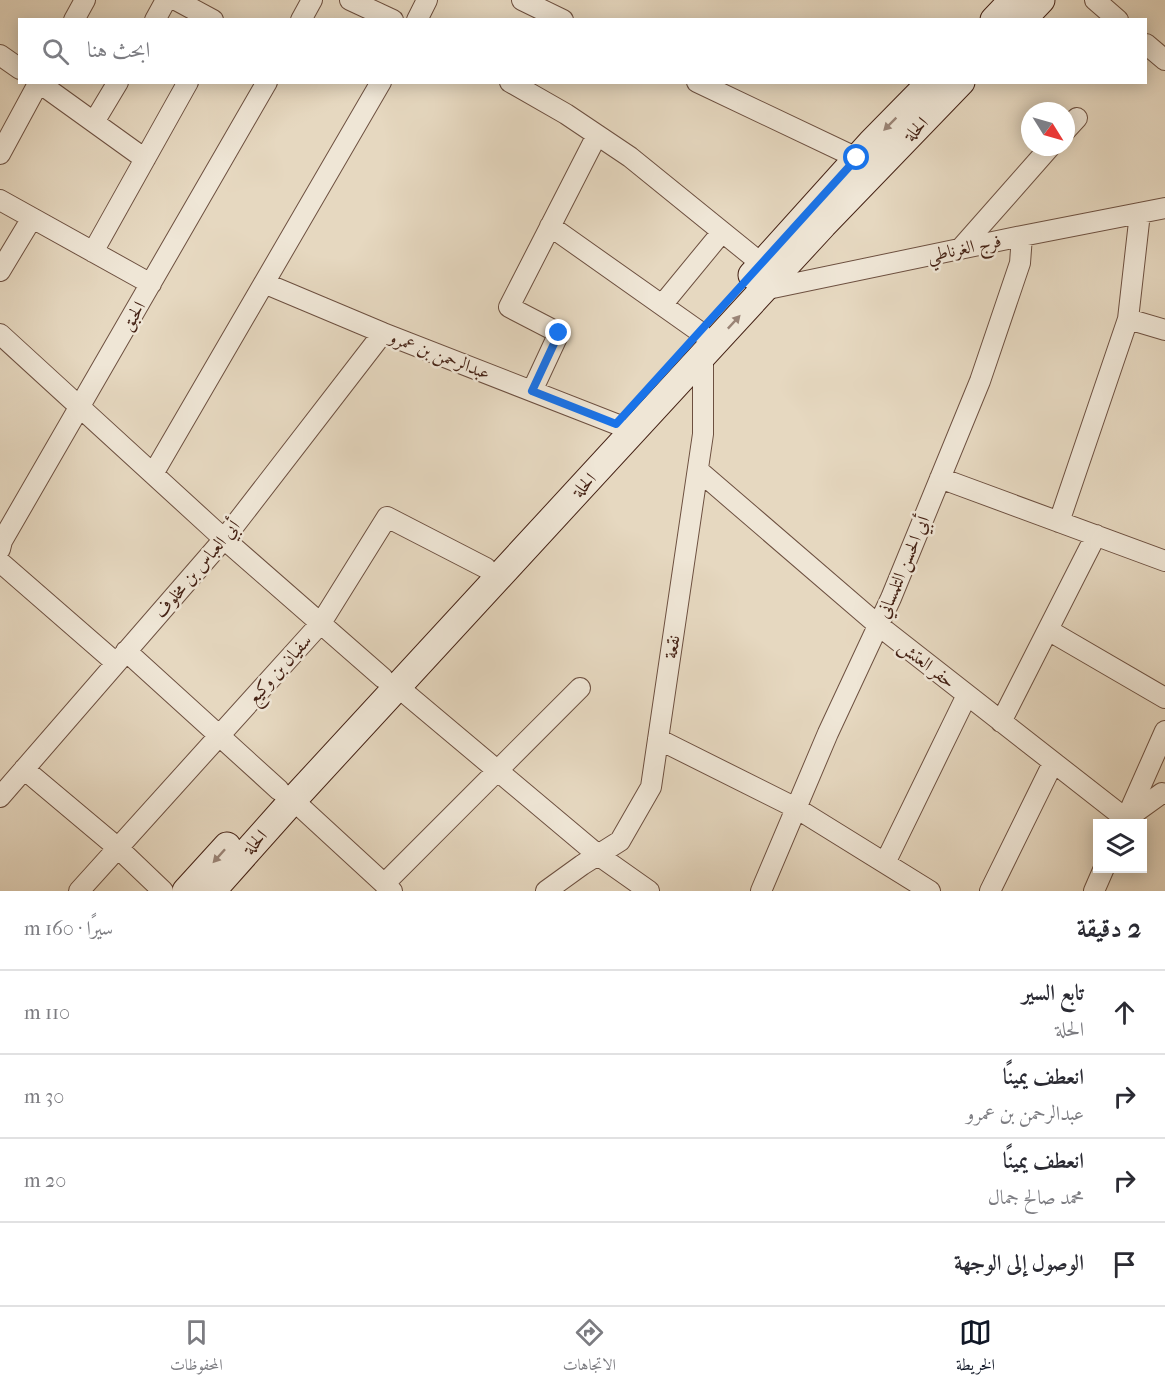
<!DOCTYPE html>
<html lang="ar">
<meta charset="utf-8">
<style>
body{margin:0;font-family:"IM FELL French Canon",Amiri,serif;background:#f2f2f3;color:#2b2b33;direction:rtl}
.controls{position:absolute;right:18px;bottom:18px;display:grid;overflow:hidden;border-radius:0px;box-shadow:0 3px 15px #0003}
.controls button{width:54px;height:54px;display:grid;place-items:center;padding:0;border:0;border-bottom:2px solid #e1e1e2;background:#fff;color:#2b2b33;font:30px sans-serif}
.compass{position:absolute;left:1021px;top:102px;width:54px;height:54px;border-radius:50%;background:#fff;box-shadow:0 3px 15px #0003;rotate:127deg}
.stop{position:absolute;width:18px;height:18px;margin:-14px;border:4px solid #1a73e8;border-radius:50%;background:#fff}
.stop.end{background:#1a73e8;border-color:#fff;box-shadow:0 2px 6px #0008}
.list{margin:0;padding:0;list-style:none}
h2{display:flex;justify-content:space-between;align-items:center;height:78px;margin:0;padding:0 24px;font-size:26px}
h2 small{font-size:20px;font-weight:400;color:#7c7c81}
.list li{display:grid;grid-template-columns:39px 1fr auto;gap:18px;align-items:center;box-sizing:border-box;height:84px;padding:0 24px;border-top:2px solid #e1e1e2}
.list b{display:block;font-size:22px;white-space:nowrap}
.list p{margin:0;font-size:20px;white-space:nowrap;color:#7c7c81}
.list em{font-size:20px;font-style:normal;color:#7c7c81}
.icon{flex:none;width:33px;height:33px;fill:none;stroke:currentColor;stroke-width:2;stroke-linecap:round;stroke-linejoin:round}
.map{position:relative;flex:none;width:1165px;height:891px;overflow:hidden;direction:ltr}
.search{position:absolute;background:#fff;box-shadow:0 3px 15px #0003;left:18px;right:18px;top:18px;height:66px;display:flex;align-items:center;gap:15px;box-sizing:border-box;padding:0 21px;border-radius:0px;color:#7c7c81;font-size:22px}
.sheet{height:414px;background:#fff}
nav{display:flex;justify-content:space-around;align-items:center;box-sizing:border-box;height:84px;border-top:2px solid #e1e1e2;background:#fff;font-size:16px;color:#7c7c81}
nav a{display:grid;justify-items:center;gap:3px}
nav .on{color:#111827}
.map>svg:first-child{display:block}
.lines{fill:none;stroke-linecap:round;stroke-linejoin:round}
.minor-casing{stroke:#6d5040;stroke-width:22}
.secondary-casing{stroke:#452215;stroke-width:29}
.minor{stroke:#efe6d6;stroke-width:20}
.secondary{stroke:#efe6d6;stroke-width:27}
.oneway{fill:#9a8476}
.route{stroke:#1a73e8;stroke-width:8}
.labels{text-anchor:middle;stroke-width:5;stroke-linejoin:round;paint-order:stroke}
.street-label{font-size:18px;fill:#452215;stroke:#efe6d6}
</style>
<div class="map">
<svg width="1165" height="891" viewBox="0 0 1165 891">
<rect width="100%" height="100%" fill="#e6d8c0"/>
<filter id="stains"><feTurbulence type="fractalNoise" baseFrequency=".00333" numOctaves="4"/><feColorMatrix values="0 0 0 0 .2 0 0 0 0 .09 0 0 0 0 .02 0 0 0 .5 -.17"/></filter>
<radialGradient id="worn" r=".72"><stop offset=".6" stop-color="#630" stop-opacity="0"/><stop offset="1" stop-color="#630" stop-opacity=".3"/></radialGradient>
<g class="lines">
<!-- minor casing -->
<g class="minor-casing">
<path id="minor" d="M176,0L213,20
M350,0L393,20
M522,0L563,20
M1095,0L1118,20
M74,20L85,0
M155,20L166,0
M301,20L312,0
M417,20L427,0
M1146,44L1165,60
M0,55L20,69
M38,82L145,159
M510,82L566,114L630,157L762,264
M697,82L857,158
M94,122L118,82
M1066,130L1077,118
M0,154L39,82
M0,200L151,284
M550,226L700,332
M960,249L1050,147
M93,252L188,82
M0,271L32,218
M264,283L383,333L616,424
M763,290L1022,236L1165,208
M662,305L722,232
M1128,319L1165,330
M0,334L224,539L383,678
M532,391L559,333L509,307L597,135
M698,470L878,625L1126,819L1162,793L1165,794
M153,474L381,82
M940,478L1165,561
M1059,522L1128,319L1140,213
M0,549L2,541L267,82
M0,562L116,663
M1048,630L1165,698
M126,651L279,790
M398,687L598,855L649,891
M1001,722L1096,535
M658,739L796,808L930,891
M24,769L118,848L163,891
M0,797L224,539L383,333
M293,800L392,891
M1126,819L1165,731
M885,863L967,695
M384,884L580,688
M79,891L321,623L387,517L486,568
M546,891L582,865L620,841L651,787L703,434V356
M761,891L828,733L891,598L980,381L1020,263L1022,236
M990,891L1053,763
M1094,891L1104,868"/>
</g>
<!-- secondary casing -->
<g class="secondary-casing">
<path id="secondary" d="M994,20L1013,0
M1022,20L1041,0
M752,275L871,143L931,82
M186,891L227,846
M212,891L293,800L823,225L961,82"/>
</g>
<!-- minor -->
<use href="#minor" class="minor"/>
<!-- secondary -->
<use href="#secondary" class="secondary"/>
</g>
<!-- one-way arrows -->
<defs><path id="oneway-solid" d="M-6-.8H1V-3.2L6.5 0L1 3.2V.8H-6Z" transform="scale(1.5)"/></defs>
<g class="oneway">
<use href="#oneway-solid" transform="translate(890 124) rotate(135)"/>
<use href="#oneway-solid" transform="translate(734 322) rotate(-47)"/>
<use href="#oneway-solid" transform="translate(219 856) rotate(132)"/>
</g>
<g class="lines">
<!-- route -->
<path class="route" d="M559,333L532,391L616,424L857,158"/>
</g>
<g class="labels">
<!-- street labels -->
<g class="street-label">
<text transform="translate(916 129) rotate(-46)" y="6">الحلة</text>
<text transform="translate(964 248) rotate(-12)" y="6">فرج الغرناطي</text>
<text transform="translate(133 316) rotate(-60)" y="6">الحبق</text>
<text transform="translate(440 355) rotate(21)" y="6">عبدالرحمن بن عمرو</text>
<text transform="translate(584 485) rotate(-47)" y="6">الحلة</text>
<text transform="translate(903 567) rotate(-67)" y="6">أبي الحسن التلمساني</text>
<text transform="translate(197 569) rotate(-50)" y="6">أبي العباس بن مخلوف</text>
<text transform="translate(672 647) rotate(-82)" y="6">نقعة</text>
<text transform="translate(927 664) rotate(38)" y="6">حفر العتش</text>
<text transform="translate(279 669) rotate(-48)" y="6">سفيان بن وكيع</text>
<text transform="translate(255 842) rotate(-48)" y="6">الحلة</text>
</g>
</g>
<rect width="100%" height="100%" filter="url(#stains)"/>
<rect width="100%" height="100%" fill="url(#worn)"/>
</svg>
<div class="controls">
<button><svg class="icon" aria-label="layers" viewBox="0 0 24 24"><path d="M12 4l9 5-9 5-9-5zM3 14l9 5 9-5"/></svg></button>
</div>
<svg class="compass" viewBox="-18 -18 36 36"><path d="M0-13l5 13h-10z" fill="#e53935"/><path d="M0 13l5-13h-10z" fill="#7c7c81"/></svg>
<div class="stop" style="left:857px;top:158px"></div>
<div class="stop end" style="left:559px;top:333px"></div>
<div class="search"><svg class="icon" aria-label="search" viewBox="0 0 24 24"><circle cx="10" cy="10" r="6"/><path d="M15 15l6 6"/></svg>ابحث هنا</div>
</div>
<section class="sheet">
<h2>2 دقيقة<small>سيرًا · 160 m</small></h2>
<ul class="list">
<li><svg class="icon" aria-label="ahead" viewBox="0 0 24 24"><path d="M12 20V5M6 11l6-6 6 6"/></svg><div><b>تابع السير</b><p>الحلة</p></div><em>110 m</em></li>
<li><svg class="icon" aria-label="right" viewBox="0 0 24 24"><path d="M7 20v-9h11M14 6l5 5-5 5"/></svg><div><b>انعطف يمينًا</b><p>عبدالرحمن بن عمرو</p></div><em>30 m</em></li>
<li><svg class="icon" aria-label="right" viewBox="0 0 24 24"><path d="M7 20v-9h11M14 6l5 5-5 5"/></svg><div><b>انعطف يمينًا</b><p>محمد صالح جمال</p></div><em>20 m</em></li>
<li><svg class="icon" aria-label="arrive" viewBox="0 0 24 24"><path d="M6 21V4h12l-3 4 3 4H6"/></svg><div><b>الوصول إلى الوجهة</b></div></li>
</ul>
</section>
<nav>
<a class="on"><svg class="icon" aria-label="map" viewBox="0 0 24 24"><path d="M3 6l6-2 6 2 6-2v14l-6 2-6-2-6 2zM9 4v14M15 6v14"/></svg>الخريطة</a>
<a><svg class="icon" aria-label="directions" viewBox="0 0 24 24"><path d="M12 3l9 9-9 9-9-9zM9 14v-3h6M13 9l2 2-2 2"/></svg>الاتجاهات</a>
<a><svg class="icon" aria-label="saved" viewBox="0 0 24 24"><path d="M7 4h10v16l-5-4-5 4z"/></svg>المحفوظات</a>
</nav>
